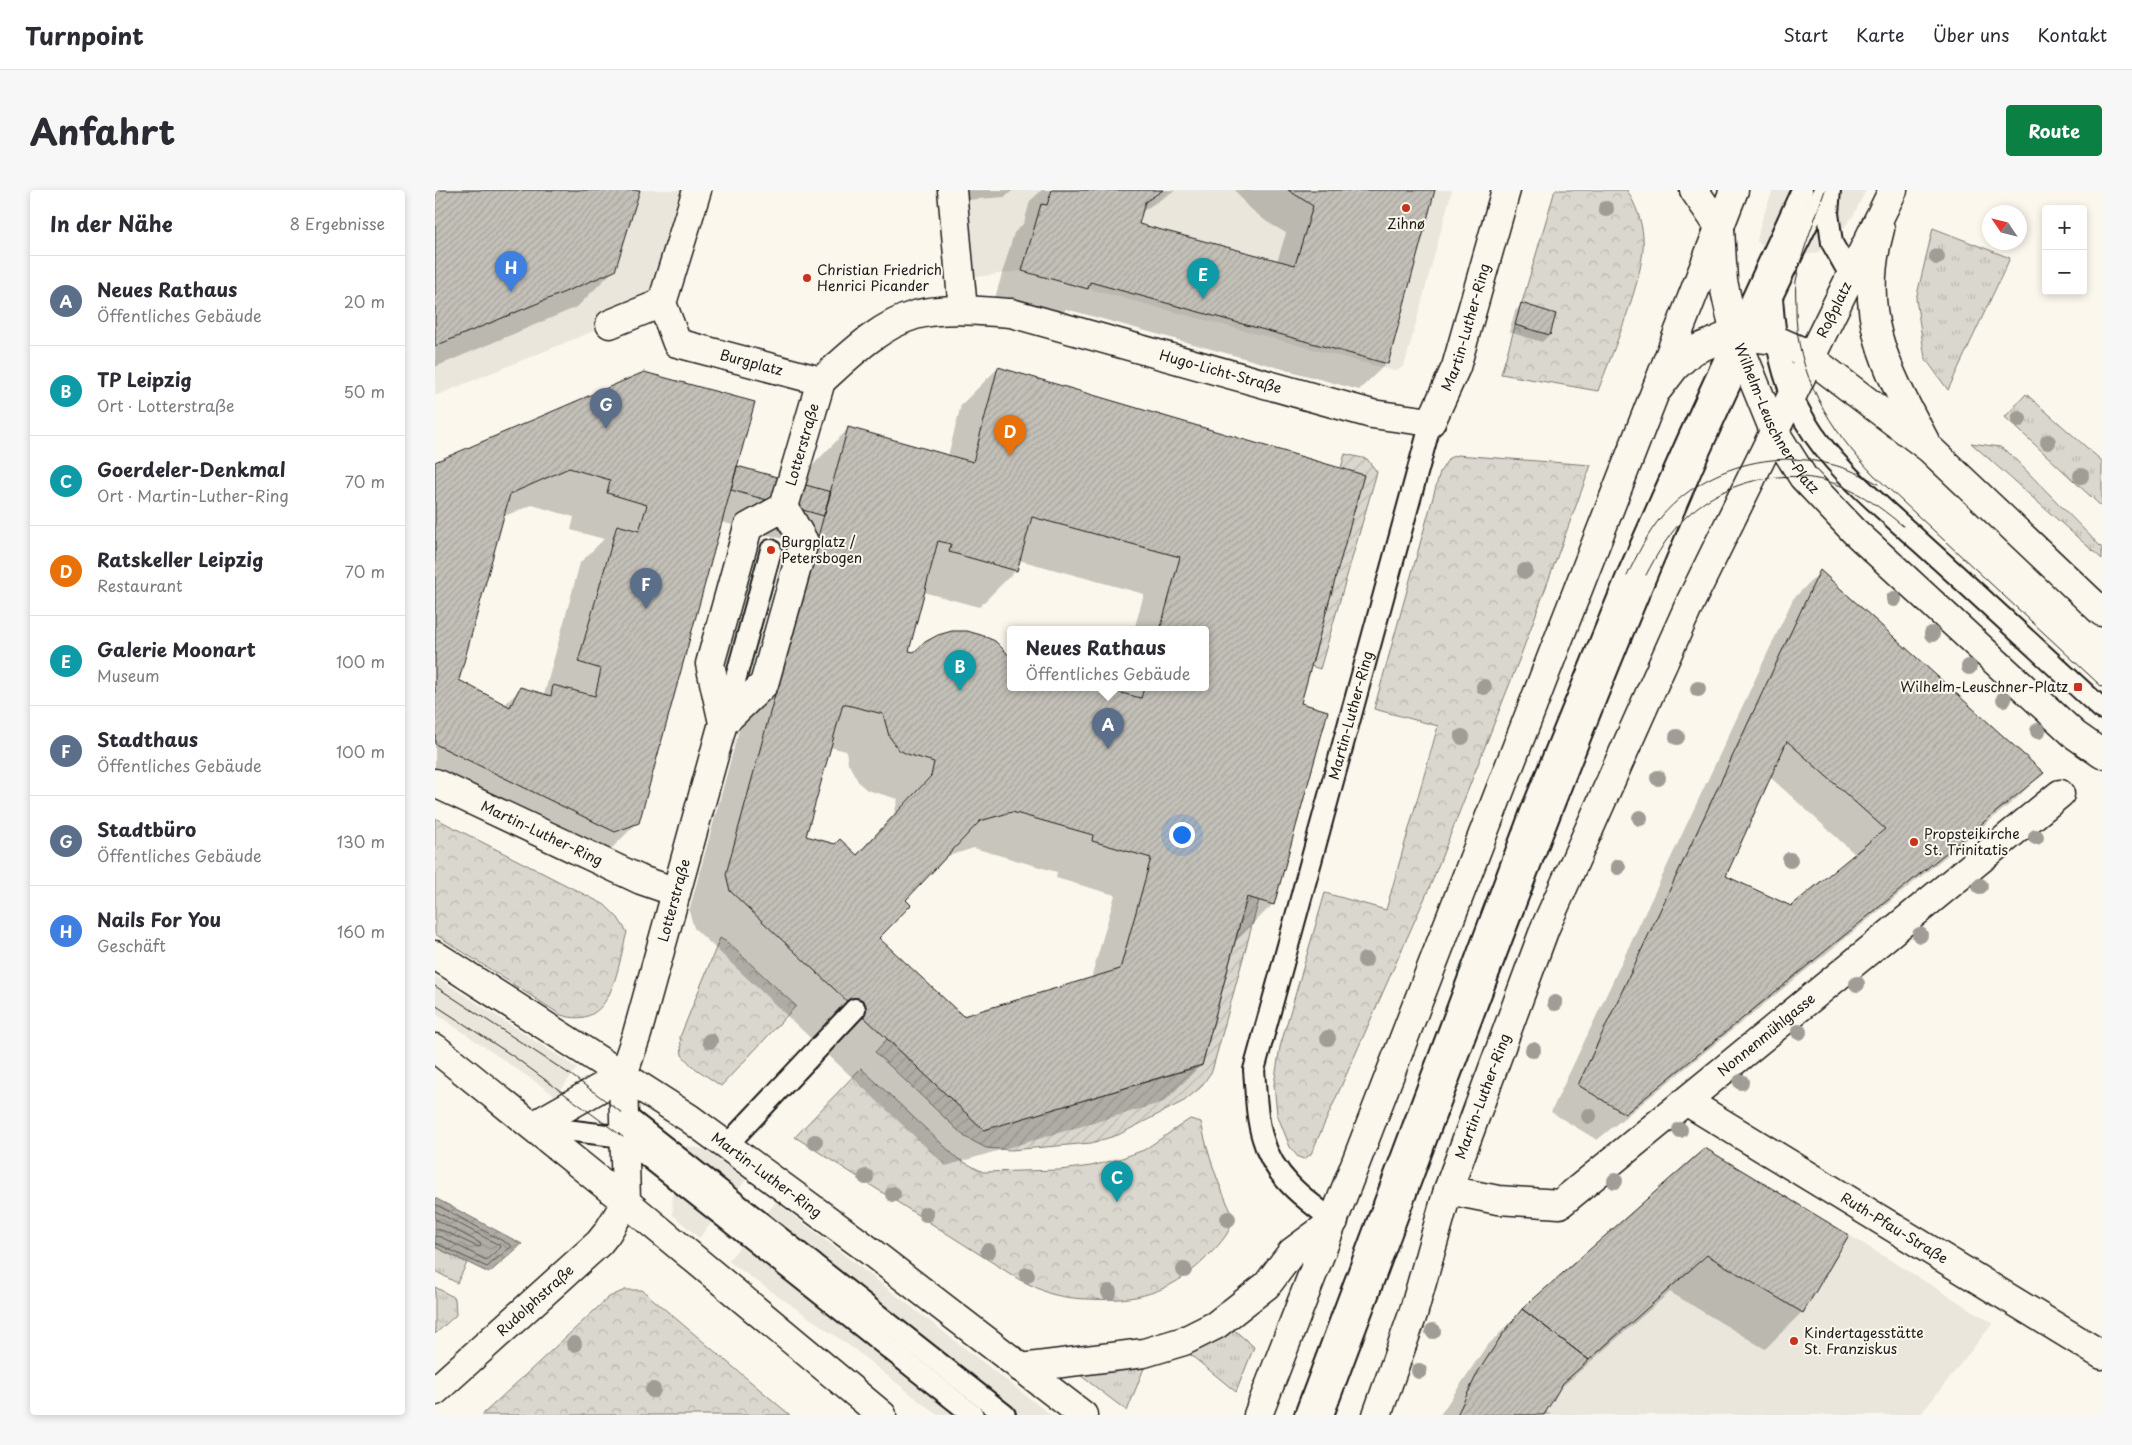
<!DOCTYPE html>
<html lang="de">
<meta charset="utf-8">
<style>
body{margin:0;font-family:"Playpen Sans",sans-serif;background:#f7f7f7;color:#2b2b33}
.controls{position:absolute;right:15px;top:15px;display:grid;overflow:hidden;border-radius:5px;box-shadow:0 2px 8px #0003}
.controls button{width:45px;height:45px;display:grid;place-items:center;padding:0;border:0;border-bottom:1px solid #e1e1e2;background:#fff;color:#2b2b33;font:25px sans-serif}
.compass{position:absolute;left:1547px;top:15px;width:45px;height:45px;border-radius:50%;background:#fff;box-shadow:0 2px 8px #0003;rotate:305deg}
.you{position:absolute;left:746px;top:644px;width:18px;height:18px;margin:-12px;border:4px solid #fff;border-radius:50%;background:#1a73e8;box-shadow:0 0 0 8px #1a73e833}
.badge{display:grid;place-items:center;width:32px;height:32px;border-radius:50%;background:#0b8043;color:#fff;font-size:16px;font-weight:700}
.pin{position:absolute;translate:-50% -41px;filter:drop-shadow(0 1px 2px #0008)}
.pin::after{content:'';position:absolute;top:26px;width:18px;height:15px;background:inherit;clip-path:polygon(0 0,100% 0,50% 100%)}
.popup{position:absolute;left:572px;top:436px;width:202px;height:65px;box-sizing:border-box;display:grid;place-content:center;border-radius:5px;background:#fff;filter:drop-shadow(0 1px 4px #0005);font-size:16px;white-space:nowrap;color:#7c7c81}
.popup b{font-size:19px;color:#2b2b33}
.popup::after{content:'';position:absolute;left:50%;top:100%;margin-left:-10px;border:10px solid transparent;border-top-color:#fff}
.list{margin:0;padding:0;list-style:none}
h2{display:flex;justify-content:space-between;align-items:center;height:65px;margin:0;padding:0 20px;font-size:21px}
h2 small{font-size:16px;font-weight:400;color:#7c7c81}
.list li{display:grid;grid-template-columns:32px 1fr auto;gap:15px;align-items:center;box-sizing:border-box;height:90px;padding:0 20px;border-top:1px solid #e1e1e2}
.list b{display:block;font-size:19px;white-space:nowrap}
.list p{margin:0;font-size:16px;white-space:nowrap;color:#7c7c81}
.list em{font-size:16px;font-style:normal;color:#7c7c81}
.map{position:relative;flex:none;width:1667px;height:1225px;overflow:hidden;border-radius:5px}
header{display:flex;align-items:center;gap:30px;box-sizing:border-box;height:70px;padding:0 25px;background:#fff;border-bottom:1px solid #e1e1e2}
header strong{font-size:24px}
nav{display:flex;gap:28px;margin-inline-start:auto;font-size:18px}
.intro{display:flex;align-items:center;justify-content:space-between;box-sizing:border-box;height:120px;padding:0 30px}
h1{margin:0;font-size:35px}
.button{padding:12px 22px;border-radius:5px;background:#0b8043;color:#fff;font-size:18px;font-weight:700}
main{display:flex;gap:30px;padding:0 30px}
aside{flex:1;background:#fff;border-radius:5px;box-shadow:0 2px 8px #0003}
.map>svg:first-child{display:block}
.built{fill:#eae6dc}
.grass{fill:url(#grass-tufts);stroke:#7b7a75}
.park{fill:url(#park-crowns);stroke:#7b7a75}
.garden{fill:url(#garden-furrows);stroke:#7b7a75}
.water{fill:url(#water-waves);stroke:#74726e}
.shadow{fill:#0003;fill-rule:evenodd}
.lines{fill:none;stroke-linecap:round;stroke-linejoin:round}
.shore{stroke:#575653;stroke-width:1}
.building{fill:url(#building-hatch);stroke:#1c1c1c;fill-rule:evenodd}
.lane-casing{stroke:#1c1c1c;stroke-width:24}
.street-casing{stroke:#1c1c1c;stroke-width:31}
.secondary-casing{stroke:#1c1c1c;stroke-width:31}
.primary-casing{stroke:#1c1c1c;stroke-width:31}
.lane{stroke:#fbf7ec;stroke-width:20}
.street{stroke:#fbf7ec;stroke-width:28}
.secondary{stroke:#fbf7ec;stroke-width:28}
.primary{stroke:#fbf7ec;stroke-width:28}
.tram{stroke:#1c1c1c;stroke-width:1}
.tree{fill:#a09d97}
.poi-dot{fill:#c8321e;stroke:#fbf7ec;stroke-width:2}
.labels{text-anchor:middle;stroke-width:4;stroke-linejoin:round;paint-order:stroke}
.poi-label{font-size:14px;fill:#1c1c1c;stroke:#fbf7ec;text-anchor:start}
.street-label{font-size:14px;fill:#1c1c1c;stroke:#fbf7ec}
</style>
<header>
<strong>Turnpoint</strong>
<nav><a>Start</a><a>Karte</a><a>Über uns</a><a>Kontakt</a></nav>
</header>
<div class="intro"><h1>Anfahrt</h1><a class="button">Route</a></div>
<main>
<aside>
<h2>In der Nähe<small>8 Ergebnisse</small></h2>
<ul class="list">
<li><span class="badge" style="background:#5c6f8a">A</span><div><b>Neues Rathaus</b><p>Öffentliches Gebäude</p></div><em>20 m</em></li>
<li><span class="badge" style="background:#0f9aa8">B</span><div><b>TP Leipzig</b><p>Ort · Lotterstraße</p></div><em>50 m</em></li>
<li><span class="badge" style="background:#0f9aa8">C</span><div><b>Goerdeler-Denkmal</b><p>Ort · Martin-Luther-Ring</p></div><em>70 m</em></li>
<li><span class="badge" style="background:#e8710a">D</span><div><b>Ratskeller Leipzig</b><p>Restaurant</p></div><em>70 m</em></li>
<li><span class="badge" style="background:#0f9aa8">E</span><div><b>Galerie Moonart</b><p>Museum</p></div><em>100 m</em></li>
<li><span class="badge" style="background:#5c6f8a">F</span><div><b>Stadthaus</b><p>Öffentliches Gebäude</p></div><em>100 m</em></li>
<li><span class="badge" style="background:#5c6f8a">G</span><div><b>Stadtbüro</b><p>Öffentliches Gebäude</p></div><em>130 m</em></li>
<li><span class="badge" style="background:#3f7fe0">H</span><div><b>Nails For You</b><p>Geschäft</p></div><em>160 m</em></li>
</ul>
</aside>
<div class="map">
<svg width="1667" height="1225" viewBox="0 0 1667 1225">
<defs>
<pattern id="grass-tufts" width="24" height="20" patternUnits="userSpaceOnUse" patternTransform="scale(1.25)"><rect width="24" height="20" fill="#dad7ce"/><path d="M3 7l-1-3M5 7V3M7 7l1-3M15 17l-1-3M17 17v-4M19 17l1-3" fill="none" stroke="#bab8b0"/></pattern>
<pattern id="park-crowns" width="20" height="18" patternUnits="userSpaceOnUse" patternTransform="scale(1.25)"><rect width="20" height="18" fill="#dad7ce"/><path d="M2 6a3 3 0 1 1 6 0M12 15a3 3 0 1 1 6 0" fill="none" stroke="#bab8b0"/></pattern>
<pattern id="garden-furrows" width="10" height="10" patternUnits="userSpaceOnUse" patternTransform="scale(1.25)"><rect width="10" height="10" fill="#dad7ce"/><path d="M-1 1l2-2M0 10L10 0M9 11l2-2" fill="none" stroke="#bab8b0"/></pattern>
<pattern id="water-waves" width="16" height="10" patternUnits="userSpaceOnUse" patternTransform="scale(1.25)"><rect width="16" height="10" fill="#afaca5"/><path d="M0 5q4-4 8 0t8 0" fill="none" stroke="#96938d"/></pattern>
<pattern id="building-hatch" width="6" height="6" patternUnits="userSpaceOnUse" patternTransform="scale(1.25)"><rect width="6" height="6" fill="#c3c0b8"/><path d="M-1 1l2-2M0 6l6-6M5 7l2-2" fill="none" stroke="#a7a49e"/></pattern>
</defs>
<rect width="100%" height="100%" fill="#fbf7ec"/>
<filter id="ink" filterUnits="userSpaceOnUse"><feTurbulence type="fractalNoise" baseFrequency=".02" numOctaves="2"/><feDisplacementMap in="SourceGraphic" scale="10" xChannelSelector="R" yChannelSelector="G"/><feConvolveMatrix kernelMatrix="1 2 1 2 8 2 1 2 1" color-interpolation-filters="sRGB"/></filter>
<g filter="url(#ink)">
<!-- built -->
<path class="built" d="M0,0H262L227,113L0,206Z
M517,0H1017L971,170L967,178L959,181L587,81L525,89Z
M1338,0H1431L1418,26L1397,53L1381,63L1363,66L1330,59L1322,51L1326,32Z
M0,786L142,878L121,906L0,823Z
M254,956L270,960L311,990L264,1048L238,1025L237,996L246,958Z
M341,1012L616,1225H502L419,1159L293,1071Z
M1414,1045L1558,1133L1485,1225H1022L1043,1182L1067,1145L1087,1119L1154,1170L1272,1065L1368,1123Z"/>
<!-- grass -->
<path class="grass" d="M1498,38L1575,68L1513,200L1490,168L1481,109Z
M1591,204L1667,271V317L1570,227Z
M1536,253L1565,257L1574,263L1667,358V369Z
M0,1057L32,1073L22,1093L0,1081Z
M0,1097L20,1108L21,1125L0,1144Z
M797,1138L819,1157L801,1202L752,1162Z
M711,1173L692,1221L641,1182Z"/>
<!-- park -->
<path class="park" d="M1120,0H1192C1200,14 1207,30 1208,47C1212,83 1176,165 1163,201L1066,184Z
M1022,265L1156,275L1084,470L996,694L876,964L869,969L863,967L855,957L842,924L839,894L845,857L890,703L951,720L1003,536L939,519L1005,282L1014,268Z
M0,628L170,715L183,728L192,742C182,777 178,842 126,825L0,744Z
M285,748L292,752L361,816L286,896L257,876L247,865L245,847Z
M426,878L523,969L548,982L625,980L656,976L684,969L709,960L755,929L766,932C773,967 784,996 799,1028C794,1046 781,1058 768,1071C734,1103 700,1112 655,1109C642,1109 626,1107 613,1103C604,1099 594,1094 585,1090L360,947Z
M190,1100H207L355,1225H47L174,1107Z"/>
<!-- garden -->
<path class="garden" d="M910,264L932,269L942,282L885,479L876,476L928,285L906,278Z
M812,707L824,710L777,881L765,898L749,911L683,945L656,953L576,960L551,958L530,947L440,862L452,849L549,939L767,876Z"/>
<!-- water -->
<path class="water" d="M0,1008L87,1054L54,1083L0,1057Z"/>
<!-- shadow -->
<path class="shadow" d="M0,0H203L179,80L142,117L0,177Z
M530,0H578L570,7L531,10Z
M607,0H740L705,23L702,34L842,72L851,43L832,32L811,15L800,0H999L952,173L924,200L631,119L625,126L560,108L579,43L589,33L595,11Z
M1087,114L1120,125L1114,145L1107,152L1074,142L1080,121Z
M563,178L927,286L864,514L838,714L801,751L799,750L766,875L729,912L511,976L259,738L254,721L356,351L286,332L203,632L166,669L143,678L0,608V273L300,280L371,296L377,276L413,239L513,266L526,215ZM97,315L139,327L136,340L169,349L145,373L109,505L86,499L69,515L23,491L67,327ZM584,370L709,404L699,440H770V498H683L681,503L663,498H576L472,462L488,402L544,417L581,380ZM395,557L411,561L413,573L424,593L432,600L463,609L459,624L421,666L369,647ZM539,658L622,682L621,688L680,705L656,789L528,828L442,748L469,710L510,667Z
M1385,382L1607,583L1580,610L1162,950L1116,922L1358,409ZM1335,587L1421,665L1357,717L1290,687Z
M1270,960L1412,1045L1367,1122L1330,1159L1235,1102L1121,1202L1109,1221L1117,1225H1005L1050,1158L1088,1120Z"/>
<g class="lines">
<!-- shore -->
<path class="shore" d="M0,1014L77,1056L52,1077L0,1053
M0,1021L64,1055L66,1057L51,1070L6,1047L0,1046
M0,1029L45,1053L46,1056L43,1057L9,1041L0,1039"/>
</g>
<!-- building -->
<path class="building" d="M0,0H205L180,81L0,156Z
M617,0H728L710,12L704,34L860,75L878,16L853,0H1000L953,174L655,92L653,99L587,81L606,14L612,15Z
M1086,113L1121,124L1115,145L1080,135Z
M563,177L929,285L866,513L893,521L883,558L839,715L812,707L767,875L549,940L295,701L291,684L413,237L538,272ZM597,327L745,367L725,440H770V498H709L706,508L667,498H576V468L570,461L560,451L546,445L532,441H517L503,445L490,452L479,462L474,461L503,351L516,354L514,362L582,381ZM408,514L448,524L454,546L464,560L472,564L499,572L496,586L422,665L405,649L400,654L371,646ZM577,622L658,645L657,651L716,668L685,779L528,826L444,748L476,715L471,710L545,631Z
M209,182L320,212L204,633L180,642L0,554V272ZM134,278L175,290L172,303L212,315L204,341L182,335L143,472L166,479L160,506L118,495L116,506L85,497L75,517L24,490L75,304Z
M302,276L396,302L389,326L296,300Z
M1385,380L1609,583L1190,924L1143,895ZM1352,551L1450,639L1356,716L1291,686Z
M1270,958L1414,1045L1368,1123L1272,1065L1154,1170L1087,1119Z
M1087,1119L1154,1170L1128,1193L1109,1225H1022L1043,1182L1067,1145Z"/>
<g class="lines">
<!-- lane casing -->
<g class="lane-casing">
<g id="lane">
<path d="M1395,0L1393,23L1397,53L1420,94"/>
<path d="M1337,108C1340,152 1347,193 1370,231C1397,277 1446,316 1485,352C1546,407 1606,463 1667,519"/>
<path d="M289,531L336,360"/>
<path d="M187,923L570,1225"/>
<path d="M98,936L188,947L538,1225"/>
<path d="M292,955L420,819"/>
<path id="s1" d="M899,1031C869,1009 838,986 828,949C821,928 821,902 819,880L996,232"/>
<path d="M870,1225L1097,619L1152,484L1192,386L1253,249L1367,0"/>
<path d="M888,1225C1003,920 1113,613 1242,313C1287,207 1338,104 1389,0"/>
</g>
</g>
<!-- street casing -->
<g class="street-casing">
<g id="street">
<path id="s2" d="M262,0L227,113L242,153L386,191"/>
<path d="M517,0L528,120"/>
<path d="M1259,0L1285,38"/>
<path d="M175,134L227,113"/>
<path id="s3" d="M386,191C414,166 443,136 480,125C508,117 547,121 576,123L937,224L996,232L1021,177L1071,0"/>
<path d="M288,533L329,494L369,352L349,317"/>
<path id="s4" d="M0,593L206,690L241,702"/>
<path id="s5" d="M188,885L202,844L288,533L275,474L313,337L349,317L386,191"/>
<path id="s6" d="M1251,911L1667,1165"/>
<path id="s7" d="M1013,1000L1063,1010L1125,1014L1625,604"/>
<path id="s8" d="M0,1201L164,1053L172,1043L191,1012"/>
</g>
</g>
<!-- secondary casing -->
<g class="secondary-casing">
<g id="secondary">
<path id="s9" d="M1285,38L1288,91L1300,145L1339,241L1368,287L1419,341L1640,545L1667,564"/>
<path d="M1445,39C1421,124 1451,178 1490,251"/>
<path d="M1223,199L1240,177L1257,161L1290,147L1300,145L1332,149L1341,150L1366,161L1495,259L1667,422"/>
</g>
</g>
<!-- primary casing -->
<g class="primary-casing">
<g id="primary">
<path id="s10" d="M0,765L254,928L427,1055L648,1225"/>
<path d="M0,858L191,1012L447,1225"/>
<path d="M188,885L191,1012"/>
<path d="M98,936L188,885"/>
<path d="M586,1178L709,1163L749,1151L781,1135L832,1095L857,1062L899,1031"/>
<path d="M823,1225C984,818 1137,407 1299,0"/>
<path id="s11" d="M942,1225L978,1124L1013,1000L1110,738L1256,411L1458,0"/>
</g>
</g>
<!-- lane -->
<use href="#lane" class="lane"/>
<!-- street -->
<use href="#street" class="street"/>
<!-- secondary -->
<use href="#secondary" class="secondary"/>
<!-- primary -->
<use href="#primary" class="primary"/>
<!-- tram -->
<path class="tram" d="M1390,0C1380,30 1367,60 1361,91C1360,99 1361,109 1361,117C1360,183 1395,240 1439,285L1667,497
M1211,385C1222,364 1234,343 1252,326C1294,287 1363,274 1415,300C1435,309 1452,323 1468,336
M1192,386C1202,365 1212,344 1227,326C1280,265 1373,251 1443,294
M0,796L136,885L187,923
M0,815L78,866L188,947"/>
</g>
<!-- trees -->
<g class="tree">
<circle cx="1171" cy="19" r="8"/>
<circle cx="1502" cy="67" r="8"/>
<circle cx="1584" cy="229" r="8"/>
<circle cx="1613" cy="252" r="8"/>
<circle cx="1646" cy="286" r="8"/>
<circle cx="1090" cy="381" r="8"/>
<circle cx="1459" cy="409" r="8"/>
<circle cx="1497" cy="444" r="8"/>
<circle cx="1534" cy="477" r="8"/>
<circle cx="1049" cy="497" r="8"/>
<circle cx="1263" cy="499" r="8"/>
<circle cx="1569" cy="509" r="8"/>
<circle cx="1603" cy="541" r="8"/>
<circle cx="1027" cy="547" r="8"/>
<circle cx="1242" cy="547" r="8"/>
<circle cx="1223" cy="588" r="8"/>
<circle cx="1205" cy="628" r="8"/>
<circle cx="1601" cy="647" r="8"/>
<circle cx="1355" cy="670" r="8"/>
<circle cx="1183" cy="677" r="8"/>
<circle cx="1545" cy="696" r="8"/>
<circle cx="1485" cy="745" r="8"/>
<circle cx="930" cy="770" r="8"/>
<circle cx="1422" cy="794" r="8"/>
<circle cx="1120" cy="813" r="8"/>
<circle cx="1364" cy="842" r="8"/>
<circle cx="893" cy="848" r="8"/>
<circle cx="275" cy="851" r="8"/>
<circle cx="1098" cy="860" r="8"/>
<circle cx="1306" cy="892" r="8"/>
<circle cx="1154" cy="926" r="8"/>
<circle cx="1245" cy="940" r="8"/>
<circle cx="380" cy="952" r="8"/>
<circle cx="431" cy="987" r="8"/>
<circle cx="1180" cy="991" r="8"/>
<circle cx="458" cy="1004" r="8"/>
<circle cx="491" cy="1024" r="8"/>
<circle cx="793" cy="1029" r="8"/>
<circle cx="553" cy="1061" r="8"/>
<circle cx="749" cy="1080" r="8"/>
<circle cx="592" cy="1085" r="8"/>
<circle cx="674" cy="1102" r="8"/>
<circle cx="998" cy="1141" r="8"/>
<circle cx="139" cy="1154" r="8"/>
<circle cx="984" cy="1181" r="8"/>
<circle cx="218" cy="1200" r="8"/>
</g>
</g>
<!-- markers -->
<g class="poi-dot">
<circle cx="971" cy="18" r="5"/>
<circle cx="372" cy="88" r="5"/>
<circle cx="336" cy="360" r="5"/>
<rect x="1638" y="492" width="10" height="10" rx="2.5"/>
<circle cx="1479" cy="652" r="5"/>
<circle cx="1359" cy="1151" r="5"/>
</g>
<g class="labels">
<!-- poi labels -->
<g class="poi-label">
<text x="971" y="39" text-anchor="middle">Zihnø</text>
<text x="382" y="85">Christian Friedrich<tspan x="382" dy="16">Henrici Picander</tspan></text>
<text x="346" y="357">Burgplatz /<tspan x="346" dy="16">Petersbogen</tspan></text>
<text x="1633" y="502" text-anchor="end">Wilhelm-Leuschner-Platz</text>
<text x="1489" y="649">Propsteikirche<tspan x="1489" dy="16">St. Trinitatis</tspan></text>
<text x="1369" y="1148">Kindertagesstätte<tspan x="1369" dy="16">St. Franziskus</tspan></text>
</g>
<!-- street labels -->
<g class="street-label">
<text dy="5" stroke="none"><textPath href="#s11" startOffset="1198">Roßplatz</textPath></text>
<text dy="5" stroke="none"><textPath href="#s3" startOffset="748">Martin-Luther-Ring</textPath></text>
<text dy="5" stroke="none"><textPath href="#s2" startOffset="238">Burgplatz</textPath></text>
<text dy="5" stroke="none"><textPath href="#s3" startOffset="430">Hugo-Licht-Straße</textPath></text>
<text dy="5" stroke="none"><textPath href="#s9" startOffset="202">Wilhelm-Leuschner-Platz</textPath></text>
<text dy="5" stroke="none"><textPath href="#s5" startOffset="675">Lotterstraße</textPath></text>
<text dy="5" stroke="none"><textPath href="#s1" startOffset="548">Martin-Luther-Ring</textPath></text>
<text dy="5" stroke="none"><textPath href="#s4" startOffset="118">Martin-Luther-Ring</textPath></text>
<text dy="5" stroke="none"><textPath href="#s5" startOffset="182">Lotterstraße</textPath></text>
<text dy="5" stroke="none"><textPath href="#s7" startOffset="380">Nonnenmühlgasse</textPath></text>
<text dy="5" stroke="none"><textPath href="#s11" startOffset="336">Martin-Luther-Ring</textPath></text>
<text dy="5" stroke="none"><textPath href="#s10" startOffset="398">Martin-Luther-Ring</textPath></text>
<text dy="5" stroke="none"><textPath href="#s6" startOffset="244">Ruth-Pfau-Straße</textPath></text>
<text dy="5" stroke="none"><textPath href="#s8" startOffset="135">Rudolphstraße</textPath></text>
</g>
</g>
</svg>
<div class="controls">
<button>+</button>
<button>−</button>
</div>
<svg class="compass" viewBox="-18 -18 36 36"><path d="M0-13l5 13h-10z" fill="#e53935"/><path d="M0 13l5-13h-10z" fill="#7c7c81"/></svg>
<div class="you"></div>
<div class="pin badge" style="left:673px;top:559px;background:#5c6f8a">A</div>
<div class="popup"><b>Neues Rathaus</b>Öffentliches Gebäude</div>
<div class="pin badge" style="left:525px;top:501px;background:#0f9aa8">B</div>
<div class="pin badge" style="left:682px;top:1012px;background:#0f9aa8">C</div>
<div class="pin badge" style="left:575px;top:266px;background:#e8710a">D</div>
<div class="pin badge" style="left:768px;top:109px;background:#0f9aa8">E</div>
<div class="pin badge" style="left:211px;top:419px;background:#5c6f8a">F</div>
<div class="pin badge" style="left:171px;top:239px;background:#5c6f8a">G</div>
<div class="pin badge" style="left:76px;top:102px;background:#3f7fe0">H</div>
</div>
</main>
